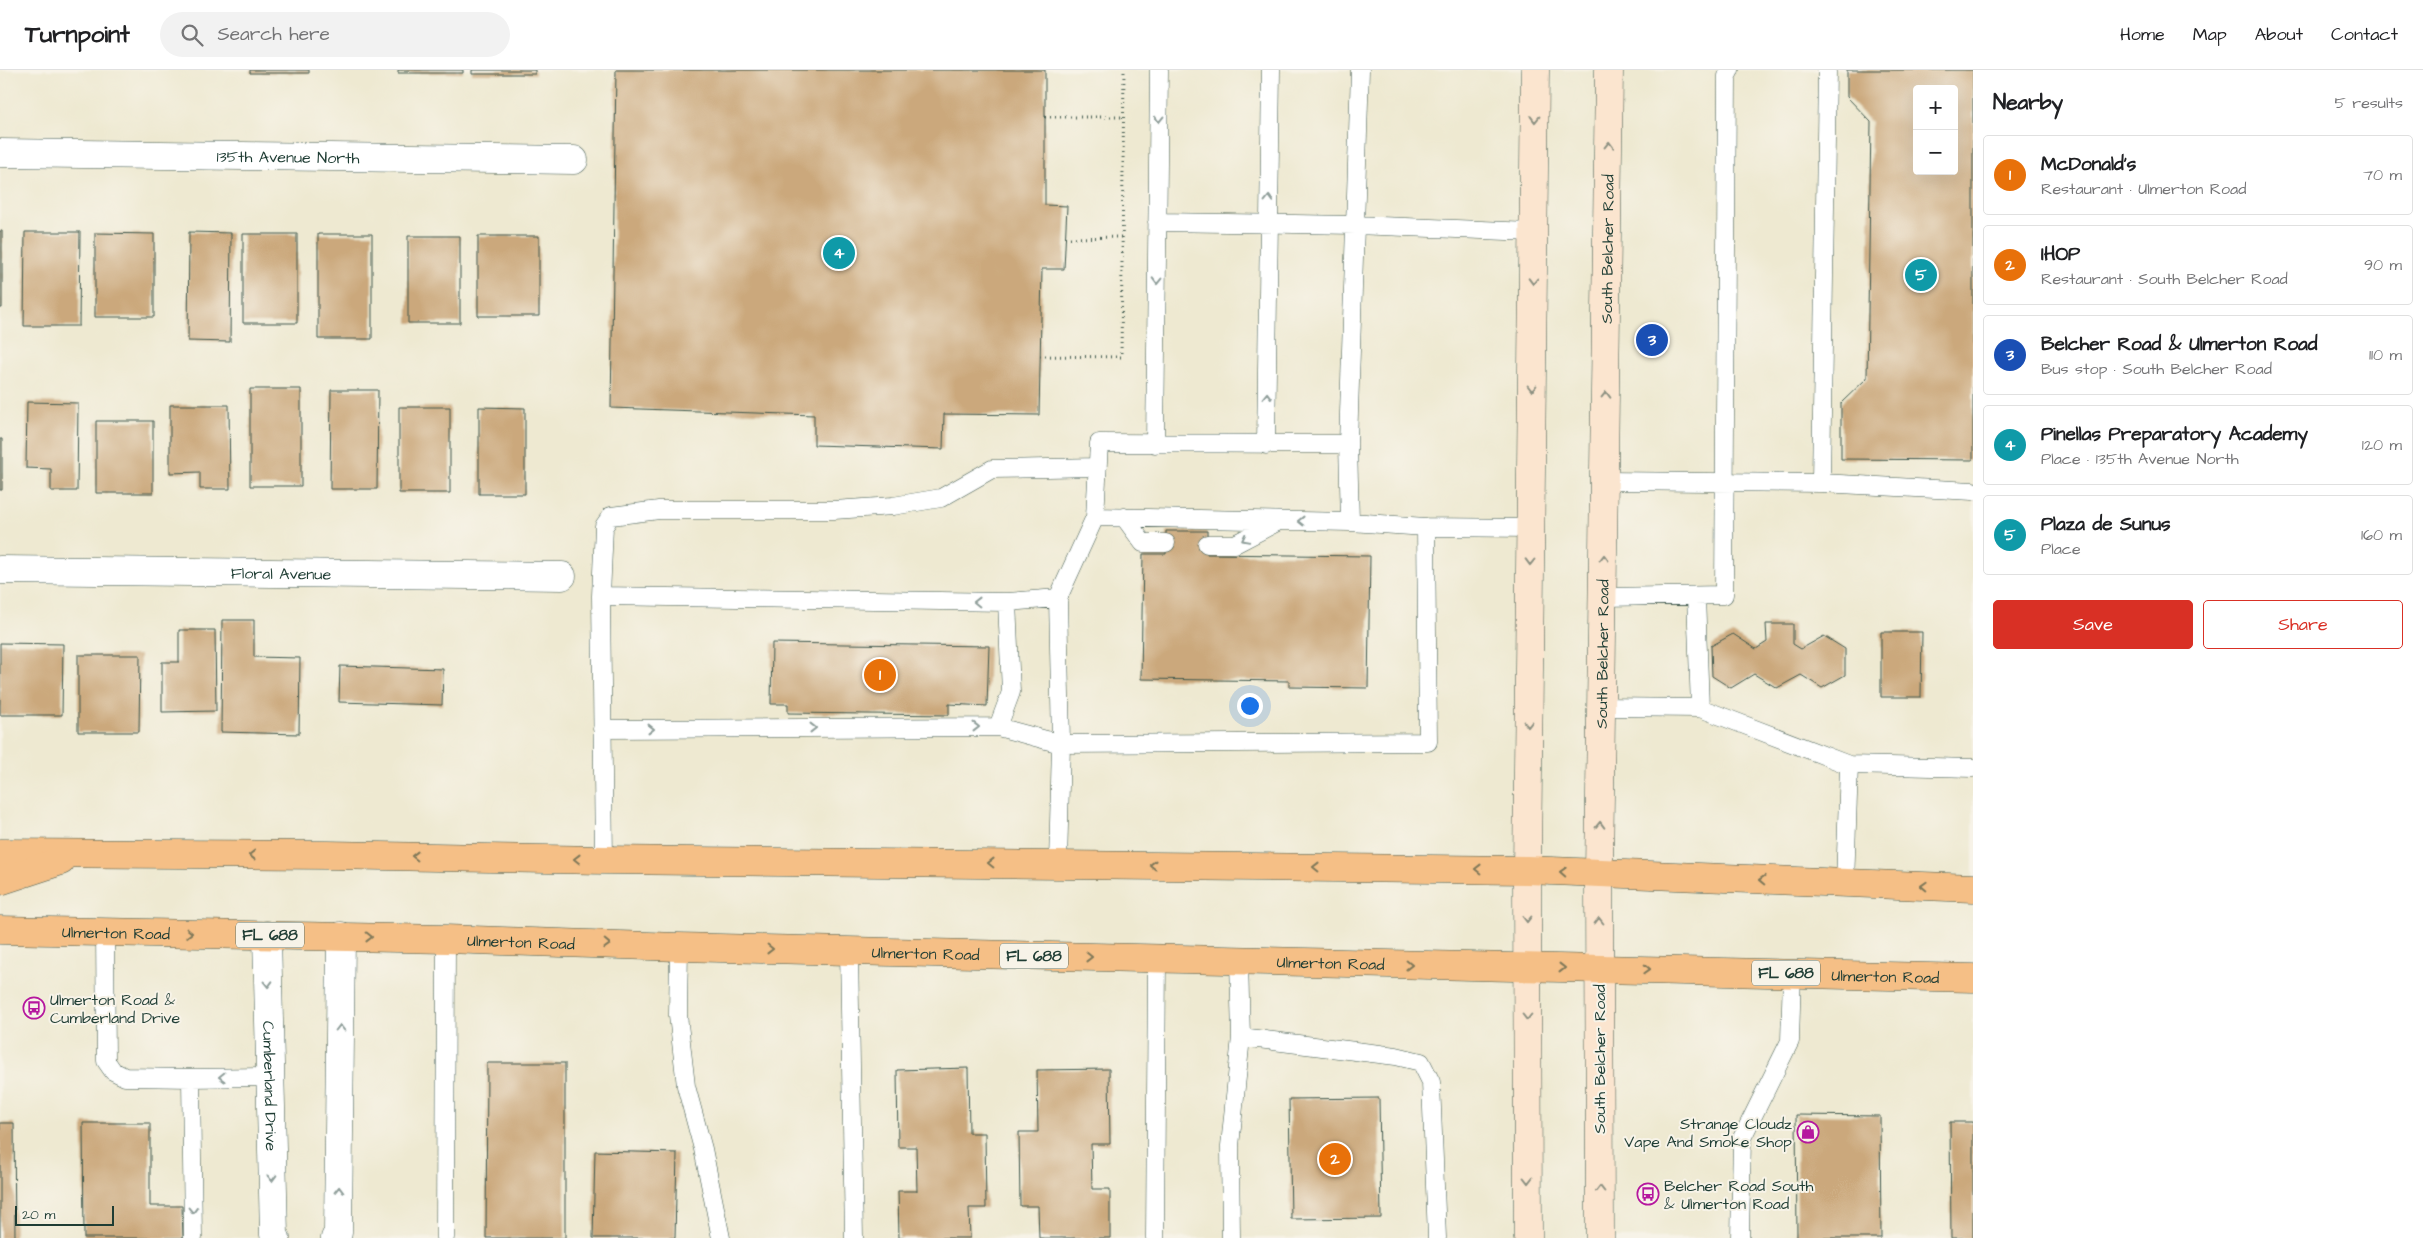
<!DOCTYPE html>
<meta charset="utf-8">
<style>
body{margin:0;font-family:"Architects Daughter",sans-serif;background:#f2f2f2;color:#202124}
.controls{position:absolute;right:15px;top:15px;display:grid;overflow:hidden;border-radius:5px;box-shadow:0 5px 20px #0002}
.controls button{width:45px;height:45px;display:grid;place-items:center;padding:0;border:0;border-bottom:1px solid #e0e0e0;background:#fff;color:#202124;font:25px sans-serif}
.scale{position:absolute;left:15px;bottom:12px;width:99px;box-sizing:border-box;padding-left:5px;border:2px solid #1f3d34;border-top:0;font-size:14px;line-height:18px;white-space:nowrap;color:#1f3d34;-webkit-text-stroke:4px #f7f3e8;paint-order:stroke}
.you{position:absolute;left:1249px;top:635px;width:18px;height:18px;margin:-12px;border:4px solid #fff;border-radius:50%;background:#1a73e8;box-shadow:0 0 0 8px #1a73e833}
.badge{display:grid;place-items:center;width:32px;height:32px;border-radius:50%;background:#d93025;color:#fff;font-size:16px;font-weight:700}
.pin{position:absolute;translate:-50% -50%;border:2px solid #fff;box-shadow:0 1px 5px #0006}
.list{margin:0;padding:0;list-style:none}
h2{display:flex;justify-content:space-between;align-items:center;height:65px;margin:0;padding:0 20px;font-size:21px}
h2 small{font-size:16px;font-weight:400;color:#757577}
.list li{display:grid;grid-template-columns:32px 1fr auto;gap:15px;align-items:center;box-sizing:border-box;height:80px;margin:0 10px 10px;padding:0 10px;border:1px solid #e0e0e0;border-radius:5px}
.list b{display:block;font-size:19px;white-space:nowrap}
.list p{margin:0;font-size:16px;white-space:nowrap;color:#757577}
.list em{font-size:16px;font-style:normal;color:#757577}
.actions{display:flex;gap:10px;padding:15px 20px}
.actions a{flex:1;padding:11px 0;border:1px solid #d93025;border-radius:5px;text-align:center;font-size:18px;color:#d93025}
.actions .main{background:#d93025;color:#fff}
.icon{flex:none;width:28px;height:28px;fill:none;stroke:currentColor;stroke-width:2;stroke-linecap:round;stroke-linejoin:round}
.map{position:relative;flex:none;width:1973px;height:1168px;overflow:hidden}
header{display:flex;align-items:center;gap:30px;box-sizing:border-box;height:70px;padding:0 25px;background:#fff;border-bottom:1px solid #e0e0e0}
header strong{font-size:24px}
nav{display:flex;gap:28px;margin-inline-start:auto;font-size:18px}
.search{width:350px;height:45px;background:#f2f2f2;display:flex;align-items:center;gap:12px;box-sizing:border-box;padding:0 18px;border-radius:28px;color:#757577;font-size:19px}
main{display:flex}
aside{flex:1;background:#fff}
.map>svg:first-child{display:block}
.building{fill:#cba87b;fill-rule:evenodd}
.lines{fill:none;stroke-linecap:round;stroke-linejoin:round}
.lane-casing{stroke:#3e574c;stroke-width:19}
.street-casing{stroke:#3e574c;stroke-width:29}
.secondary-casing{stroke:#3e574c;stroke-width:29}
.primary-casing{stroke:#3e574c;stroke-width:29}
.path{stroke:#3e574c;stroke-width:3;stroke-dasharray:1 4;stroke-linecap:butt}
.lane{stroke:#fff;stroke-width:18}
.street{stroke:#fff;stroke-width:28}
.secondary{stroke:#fbe5cf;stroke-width:28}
.primary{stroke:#f5bf86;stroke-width:28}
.oneway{stroke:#8f9e9a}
.oneway2{stroke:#8d9182}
.oneway3{stroke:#7f7859}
.labels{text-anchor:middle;stroke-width:4;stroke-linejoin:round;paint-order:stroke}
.shield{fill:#f7f3e8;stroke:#60746a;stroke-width:1}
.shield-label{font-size:15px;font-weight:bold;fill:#1f3d34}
.street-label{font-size:16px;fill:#1f3d34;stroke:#f7f3e8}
.poi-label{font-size:16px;fill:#1f3d34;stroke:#f7f3e8;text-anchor:start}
</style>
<header>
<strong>Turnpoint</strong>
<div class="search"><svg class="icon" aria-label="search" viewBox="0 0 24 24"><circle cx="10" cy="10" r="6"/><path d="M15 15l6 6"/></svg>Search here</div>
<nav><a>Home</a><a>Map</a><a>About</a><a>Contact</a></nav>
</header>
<main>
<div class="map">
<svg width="1973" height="1168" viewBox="0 0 1973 1168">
<rect width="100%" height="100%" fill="#f7f3e8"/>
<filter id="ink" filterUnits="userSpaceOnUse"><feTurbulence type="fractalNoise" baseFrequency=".02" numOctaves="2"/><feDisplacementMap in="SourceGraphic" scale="10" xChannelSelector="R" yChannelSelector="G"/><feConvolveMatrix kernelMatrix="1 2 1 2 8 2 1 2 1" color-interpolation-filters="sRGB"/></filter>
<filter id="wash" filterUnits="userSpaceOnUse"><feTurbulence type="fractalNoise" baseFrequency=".0096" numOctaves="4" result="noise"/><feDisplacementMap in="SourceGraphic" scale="20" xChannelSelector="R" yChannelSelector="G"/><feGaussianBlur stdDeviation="1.12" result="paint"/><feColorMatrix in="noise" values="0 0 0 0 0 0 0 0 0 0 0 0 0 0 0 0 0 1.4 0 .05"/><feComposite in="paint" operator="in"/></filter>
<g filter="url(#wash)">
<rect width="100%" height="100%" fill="#eee9d1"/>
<g id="blocks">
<!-- building -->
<path class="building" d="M250,0H309V3H250Z
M398,0H463V3H398Z
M472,0H535V4H472Z
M616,0H1045V135L1067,136L1064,199H1042L1039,345L944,344L943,379L814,375V345L611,338Z
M1847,0H1973V390L1841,389V333L1867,308L1871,52L1847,27ZM1917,19H1954V101H1917Z
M0,161H2V238H0Z
M25,162H80L79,256H24Z
M189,162L231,163L230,272L188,271Z
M95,163L154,164V247H95Z
M243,164H297V253H243Z
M318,164H372V269H318Z
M408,166H460V253H408Z
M478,166H539V246H478Z
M250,319H301V416H250Z
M331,320H378L377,419H330Z
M27,332L78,333L77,421H51V399L26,398Z
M170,335H229L230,419H200V402L170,403Z
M399,337H450V423H399Z
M479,337L525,338V424H479Z
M96,351H153V423H96Z
M0,369H2V420H0Z
M1166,461H1207V484L1370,486L1368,618L1289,617V611L1141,609L1143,484H1166Z
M222,550H254V587L300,588L299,664L221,662Z
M1766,554H1793V574L1801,579L1824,566L1845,579V605L1822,618L1801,605L1777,618L1754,604L1731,618L1712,606L1711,576L1733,564L1756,579L1767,572Z
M179,560H215L216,641L162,642V592H179Z
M1881,562H1922L1921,627H1881Z
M0,573L63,574L62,645H0Z
M772,573L989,576L987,636L949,634V645L788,643V634H771Z
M78,585H140L139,662H78Z
M340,596L443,599L442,635L339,632Z
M487,993H565V1168H486Z
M968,998L969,1063H985L986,1138H969L970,1168H899L898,1121H917L916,1077H898L897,1000Z
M1109,999L1110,1074H1091L1092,1119H1110V1168H1039L1038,1136H1020L1019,1062H1038L1037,1000Z
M1379,1028L1381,1148L1291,1149L1289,1029Z
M1796,1045L1880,1046L1881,1168H1797Z
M1950,1052H1973V1168H1951Z
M0,1053H14L15,1168H0Z
M83,1053H150V1136H182L183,1168H84Z
M595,1081L677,1083L675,1168H593Z"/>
</g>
</g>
<g filter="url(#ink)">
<use href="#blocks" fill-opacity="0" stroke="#3e574c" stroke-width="1"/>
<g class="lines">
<!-- lane casing -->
<g class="lane-casing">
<path id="lane" d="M1157,152L1355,155L1533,162
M1155,374L1159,0
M1348,374L1360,0
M1266,375L1271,0
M1605,411L1821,413L1827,0
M1821,413L1973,421
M1095,447L1350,452
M1124,447L1143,473H1166
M1207,474H1235L1277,452
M601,526L604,456L611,446L659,440H834L893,436L941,428L992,399L1098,397
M1604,527L1724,525L1727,6L1730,0
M1007,532L1058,528
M1601,637L1700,638L1696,526
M1700,638L1849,695L1845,814
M998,657L1061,674L1058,528L1095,447L1099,373L1348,374L1350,452L1426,457
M602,659L998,657L1011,622L1007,532L601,526L604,790
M1849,695L1973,698
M1058,794L1061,674L1428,672L1426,457L1531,458
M105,861L106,991L113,1001L125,1007L191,1008
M679,877L678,945L686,1016L703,1079L721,1168
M849,881L854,1168
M1241,967L1396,986L1421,992L1431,1012L1437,1168
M193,1168L191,1008L270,1007
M445,1168L446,869
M1155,1168L1157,889
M1231,1168L1230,1076L1241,967L1239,891
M1740,1168L1742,1068L1790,971L1792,903"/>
</g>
<!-- street casing -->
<g class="street-casing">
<g id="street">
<path id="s1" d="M0,83L574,90"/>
<path id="s2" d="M0,500L562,506"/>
<path id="s3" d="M267,865L274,1165L276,1168"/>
<path d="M335,1168L338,1163L341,866"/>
</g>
</g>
<!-- secondary casing -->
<g class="secondary-casing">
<g id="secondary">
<path d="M1528,1168L1527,800L1535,0"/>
<path id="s4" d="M1600,1168L1599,804L1609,0"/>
</g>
</g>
<!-- primary casing -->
<g class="primary-casing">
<g id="primary">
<path d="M0,783L328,785L604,790L1527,800L1973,818"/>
<path d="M0,811L61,791"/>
<path id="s5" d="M0,860L446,869L679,877L1973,908"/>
</g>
</g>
<!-- path -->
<path class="path" d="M1045,47H1123
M1065,168L1122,167
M1040,286L1121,287L1124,0"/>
<!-- lane -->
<use href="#lane" class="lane"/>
<!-- street -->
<use href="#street" class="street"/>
<!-- secondary -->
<use href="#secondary" class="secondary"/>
<!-- primary -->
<use href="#primary" class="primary"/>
</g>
<!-- one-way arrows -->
<defs><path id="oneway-chevron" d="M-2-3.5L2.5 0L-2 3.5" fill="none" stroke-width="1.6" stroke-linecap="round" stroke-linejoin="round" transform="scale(1.25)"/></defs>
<g class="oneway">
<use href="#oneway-chevron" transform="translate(1159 49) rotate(91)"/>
<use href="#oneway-chevron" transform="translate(1269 129) rotate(-89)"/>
<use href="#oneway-chevron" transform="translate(1157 211) rotate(91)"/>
<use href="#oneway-chevron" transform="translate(1267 326) rotate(-89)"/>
<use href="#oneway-chevron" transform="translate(1301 451) rotate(-179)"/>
<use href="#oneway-chevron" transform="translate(1245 469) rotate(153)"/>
<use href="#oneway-chevron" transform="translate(977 532) rotate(-179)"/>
<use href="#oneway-chevron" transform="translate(976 657)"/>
<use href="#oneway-chevron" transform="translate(813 658)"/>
<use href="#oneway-chevron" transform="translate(651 659)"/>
<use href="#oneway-chevron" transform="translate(268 914) rotate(89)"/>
<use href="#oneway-chevron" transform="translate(340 958) rotate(-90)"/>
<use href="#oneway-chevron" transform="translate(222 1007) rotate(179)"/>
<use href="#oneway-chevron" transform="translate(272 1108) rotate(89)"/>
<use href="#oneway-chevron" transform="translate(339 1120) rotate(-89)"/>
<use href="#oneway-chevron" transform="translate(193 1140) rotate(89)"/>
</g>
<g class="oneway2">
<use href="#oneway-chevron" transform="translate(1535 49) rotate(91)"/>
<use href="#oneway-chevron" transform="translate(1609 75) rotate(-89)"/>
<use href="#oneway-chevron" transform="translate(1533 211) rotate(91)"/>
<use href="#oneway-chevron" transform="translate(1532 318) rotate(90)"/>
<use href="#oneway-chevron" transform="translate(1606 325) rotate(-89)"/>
<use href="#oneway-chevron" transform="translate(1604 488) rotate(-90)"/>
<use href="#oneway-chevron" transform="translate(1530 492) rotate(91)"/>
<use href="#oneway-chevron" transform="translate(1528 654) rotate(90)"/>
<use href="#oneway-chevron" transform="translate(1600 755) rotate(-89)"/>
<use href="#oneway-chevron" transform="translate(1527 849) rotate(90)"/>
<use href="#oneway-chevron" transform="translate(1599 851) rotate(-90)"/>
<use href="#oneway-chevron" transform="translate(1527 947) rotate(90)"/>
<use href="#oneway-chevron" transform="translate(1528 1110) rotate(90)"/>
<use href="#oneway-chevron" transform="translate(1600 1119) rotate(-90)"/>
</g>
<g class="oneway3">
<use href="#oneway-chevron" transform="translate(252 785) rotate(180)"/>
<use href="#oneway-chevron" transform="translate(415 786) rotate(-179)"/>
<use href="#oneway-chevron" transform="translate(577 789) rotate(-179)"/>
<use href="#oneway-chevron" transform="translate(991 793) rotate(-179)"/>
<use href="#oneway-chevron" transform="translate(1153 795) rotate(-179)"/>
<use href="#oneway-chevron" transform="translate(1316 797) rotate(-179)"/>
<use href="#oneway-chevron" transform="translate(1478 799) rotate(-179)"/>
<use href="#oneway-chevron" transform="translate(1563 802) rotate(-177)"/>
<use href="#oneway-chevron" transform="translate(1762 810) rotate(-178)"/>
<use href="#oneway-chevron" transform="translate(1924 816) rotate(-178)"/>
<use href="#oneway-chevron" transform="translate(189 863) rotate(1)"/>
<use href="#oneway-chevron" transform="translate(369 867) rotate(1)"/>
<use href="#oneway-chevron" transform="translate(607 874) rotate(2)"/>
<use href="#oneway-chevron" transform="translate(770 879) rotate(1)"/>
<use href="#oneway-chevron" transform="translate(1089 887) rotate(1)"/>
<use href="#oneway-chevron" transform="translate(1409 895) rotate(1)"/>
<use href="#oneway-chevron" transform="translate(1562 898)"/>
<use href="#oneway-chevron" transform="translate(1647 899) rotate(2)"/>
</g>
</g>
<!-- icons -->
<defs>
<g id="bus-ring" transform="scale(1.125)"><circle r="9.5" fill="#f7f3e8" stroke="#b5179e" stroke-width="1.5"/><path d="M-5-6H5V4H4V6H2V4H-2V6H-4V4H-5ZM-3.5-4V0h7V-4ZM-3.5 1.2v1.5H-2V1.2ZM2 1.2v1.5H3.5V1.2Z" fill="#b5179e"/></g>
<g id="shop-ring" transform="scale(1.125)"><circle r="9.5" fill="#f7f3e8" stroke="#b5179e" stroke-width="1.5"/><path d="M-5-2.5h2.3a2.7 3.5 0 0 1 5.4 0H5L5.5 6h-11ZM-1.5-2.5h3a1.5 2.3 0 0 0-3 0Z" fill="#b5179e"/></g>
</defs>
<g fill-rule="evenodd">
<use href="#bus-ring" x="34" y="938"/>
<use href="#shop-ring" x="1808" y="1062"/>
<use href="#bus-ring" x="1648" y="1124"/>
</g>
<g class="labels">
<!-- shield labels -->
<g class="shield">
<rect x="236" y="852.5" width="68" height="25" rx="4"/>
<rect x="1000" y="873.5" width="68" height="25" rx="4"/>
<rect x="1752" y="890.5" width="68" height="25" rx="4"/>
</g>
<g class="shield-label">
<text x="270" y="870">FL 688</text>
<text x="1034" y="891">FL 688</text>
<text x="1786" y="908">FL 688</text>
</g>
<!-- street labels -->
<g class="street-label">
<text dy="6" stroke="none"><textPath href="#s1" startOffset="288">135th Avenue North</textPath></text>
<text dy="6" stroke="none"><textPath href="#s4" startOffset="989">South Belcher Road</textPath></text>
<text dy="6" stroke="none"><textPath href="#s2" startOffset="281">Floral Avenue</textPath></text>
<text dy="6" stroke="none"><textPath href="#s4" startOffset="584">South Belcher Road</textPath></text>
<text dy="6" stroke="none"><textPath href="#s5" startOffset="116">Ulmerton Road</textPath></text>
<text dy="6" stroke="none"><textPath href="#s5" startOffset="521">Ulmerton Road</textPath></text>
<text dy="6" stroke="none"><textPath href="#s5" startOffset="926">Ulmerton Road</textPath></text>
<text dy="6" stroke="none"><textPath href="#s5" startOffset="1331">Ulmerton Road</textPath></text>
<text dy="6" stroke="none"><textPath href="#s5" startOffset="1886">Ulmerton Road</textPath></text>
<text transform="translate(1599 989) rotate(-90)" y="6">South Belcher Road</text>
<text dy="6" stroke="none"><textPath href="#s3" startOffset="151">Cumberland Drive</textPath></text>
</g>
<!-- poi labels -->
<g class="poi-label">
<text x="50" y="935">Ulmerton Road &amp;<tspan x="50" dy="18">Cumberland Drive</tspan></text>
<text x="1792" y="1059" text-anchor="end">Strange Cloudz<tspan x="1792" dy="18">Vape And Smoke Shop</tspan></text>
<text x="1664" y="1121">Belcher Road South<tspan x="1664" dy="18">&amp; Ulmerton Road</tspan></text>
</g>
</g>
</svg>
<div class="controls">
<button>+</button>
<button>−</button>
</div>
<div class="scale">20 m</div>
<div class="you"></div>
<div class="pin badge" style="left:880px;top:605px;background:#e8710a">1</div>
<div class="pin badge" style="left:1335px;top:1089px;background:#e8710a">2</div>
<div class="pin badge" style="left:1652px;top:270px;background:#1a4fb4">3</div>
<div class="pin badge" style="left:839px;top:183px;background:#0f9aa8">4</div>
<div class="pin badge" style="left:1921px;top:205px;background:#0f9aa8">5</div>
</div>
<aside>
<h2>Nearby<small>5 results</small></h2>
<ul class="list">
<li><span class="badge" style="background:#e8710a">1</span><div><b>McDonald's</b><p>Restaurant · Ulmerton Road</p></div><em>70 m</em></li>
<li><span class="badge" style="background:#e8710a">2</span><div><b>IHOP</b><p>Restaurant · South Belcher Road</p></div><em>90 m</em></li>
<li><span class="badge" style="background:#1a4fb4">3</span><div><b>Belcher Road &amp; Ulmerton Road</b><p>Bus stop · South Belcher Road</p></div><em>110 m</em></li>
<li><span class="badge" style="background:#0f9aa8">4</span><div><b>Pinellas Preparatory Academy</b><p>Place · 135th Avenue North</p></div><em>120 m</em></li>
<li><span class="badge" style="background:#0f9aa8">5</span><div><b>Plaza de Sunus</b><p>Place</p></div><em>160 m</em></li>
</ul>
<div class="actions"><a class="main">Save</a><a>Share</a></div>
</aside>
</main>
